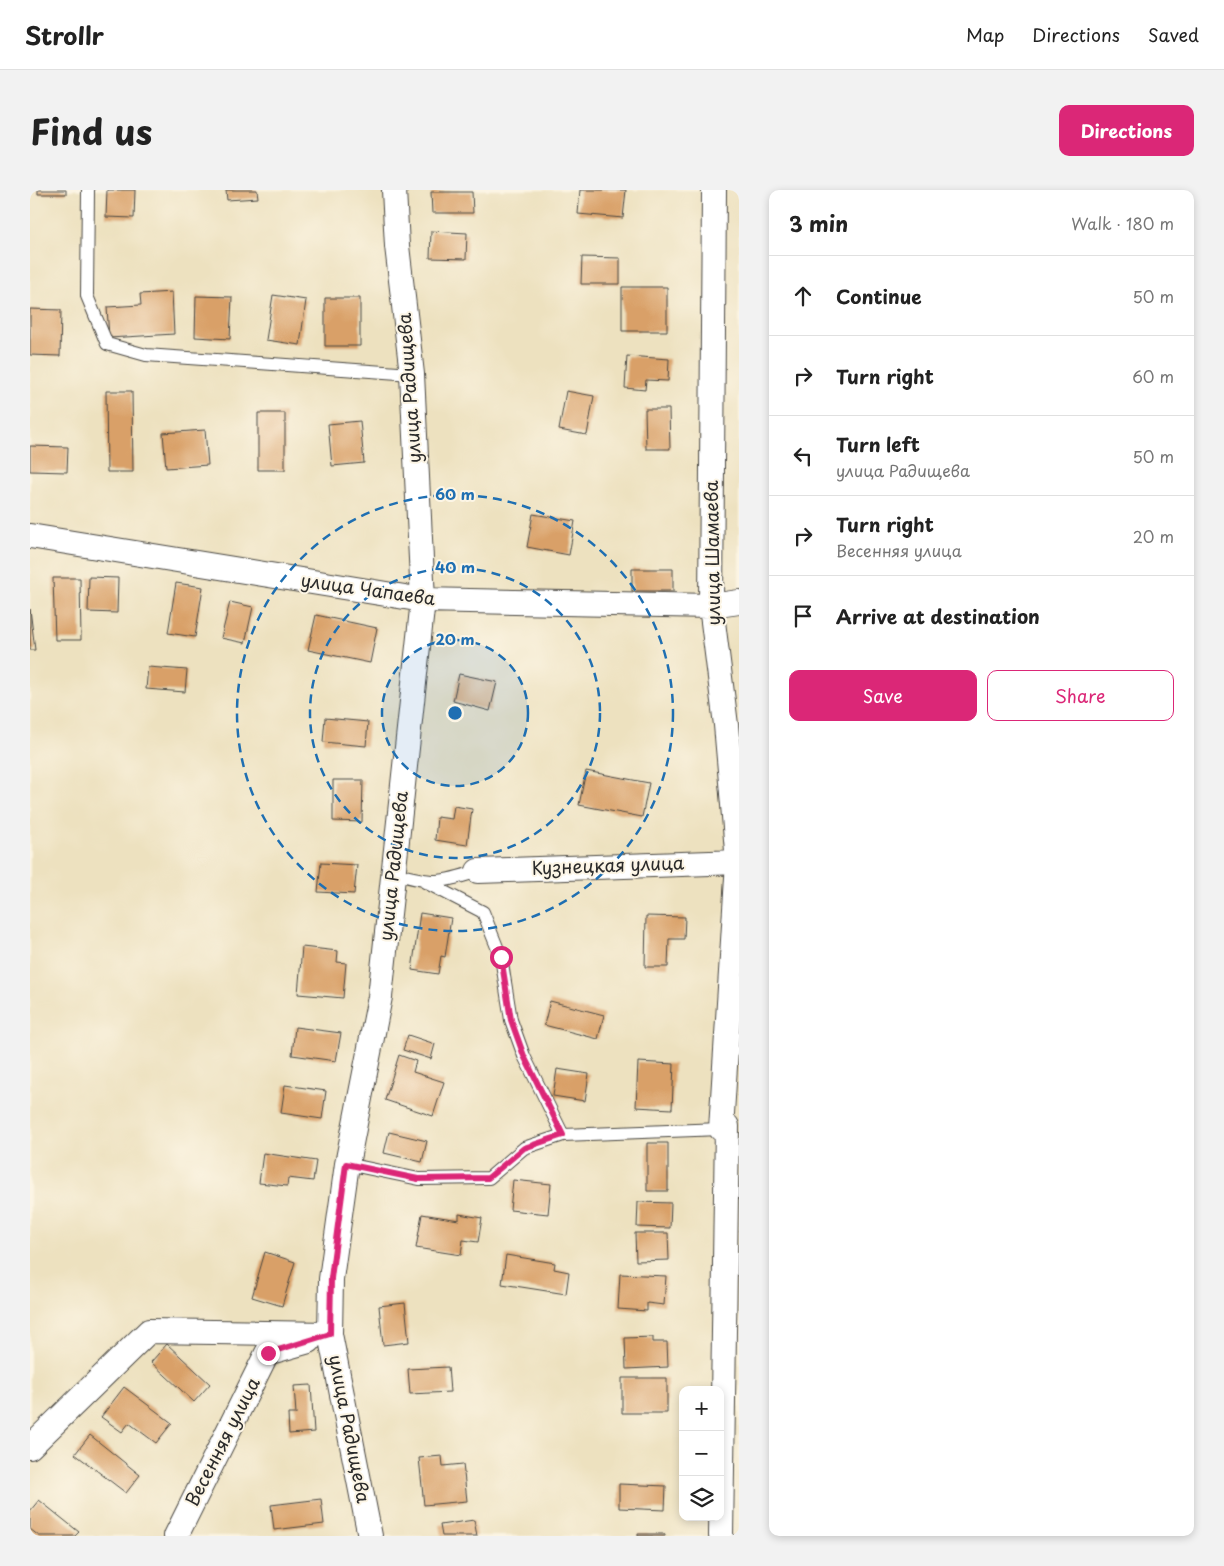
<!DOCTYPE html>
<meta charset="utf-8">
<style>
body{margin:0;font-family:"Playpen Sans",sans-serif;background:#f2f2f2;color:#222}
.controls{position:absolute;right:15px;bottom:15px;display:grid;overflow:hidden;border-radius:10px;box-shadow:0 2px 8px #0003}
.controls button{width:45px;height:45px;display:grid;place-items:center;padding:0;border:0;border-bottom:1px solid #e0e0e0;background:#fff;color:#222;font:25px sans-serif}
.stop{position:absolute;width:15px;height:15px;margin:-11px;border:4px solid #db2777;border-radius:50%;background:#fff}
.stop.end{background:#db2777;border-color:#fff;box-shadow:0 1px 5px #0008}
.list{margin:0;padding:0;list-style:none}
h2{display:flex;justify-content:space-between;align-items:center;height:65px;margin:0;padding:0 20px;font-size:21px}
h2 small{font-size:16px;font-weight:400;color:#767676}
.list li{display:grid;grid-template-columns:32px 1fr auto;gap:15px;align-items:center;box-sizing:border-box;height:80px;padding:0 20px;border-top:1px solid #e0e0e0}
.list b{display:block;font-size:19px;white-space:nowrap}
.list p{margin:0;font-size:16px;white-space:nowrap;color:#767676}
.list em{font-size:16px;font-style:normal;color:#767676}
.actions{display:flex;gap:10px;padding:15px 20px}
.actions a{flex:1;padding:11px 0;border:1px solid #db2777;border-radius:10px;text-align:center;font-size:18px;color:#db2777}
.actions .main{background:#db2777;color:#fff}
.icon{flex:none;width:28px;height:28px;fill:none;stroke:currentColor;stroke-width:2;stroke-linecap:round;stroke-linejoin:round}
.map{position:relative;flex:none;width:709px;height:1346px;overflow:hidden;border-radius:10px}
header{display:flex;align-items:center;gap:30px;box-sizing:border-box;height:70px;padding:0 25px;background:#fff;border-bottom:1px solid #e0e0e0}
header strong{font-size:24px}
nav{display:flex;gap:28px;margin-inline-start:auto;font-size:18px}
.intro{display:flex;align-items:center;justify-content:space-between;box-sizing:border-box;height:120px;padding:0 30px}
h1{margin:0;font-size:35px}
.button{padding:12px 22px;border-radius:10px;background:#db2777;color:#fff;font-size:18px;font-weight:700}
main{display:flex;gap:30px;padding:0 30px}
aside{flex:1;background:#fff;border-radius:10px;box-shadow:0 2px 8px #0003}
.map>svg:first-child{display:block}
.building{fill:#d9a068}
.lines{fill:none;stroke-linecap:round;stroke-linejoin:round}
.service-casing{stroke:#484641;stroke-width:14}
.minor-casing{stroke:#484641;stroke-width:26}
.service{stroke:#fff;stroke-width:12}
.minor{stroke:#fff;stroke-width:24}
.route{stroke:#db2777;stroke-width:6}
.ring{fill:none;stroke:#1f6fb2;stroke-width:2.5;stroke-dasharray:9 6}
.labels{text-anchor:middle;stroke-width:4;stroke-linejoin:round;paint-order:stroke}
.street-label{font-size:18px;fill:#2b2b2b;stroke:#fcf5e5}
.centre{fill:#1f6fb2;stroke:#fcf5e5;stroke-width:2.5}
.ring-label{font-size:15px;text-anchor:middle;font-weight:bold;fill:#1f6fb2;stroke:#fcf5e5;stroke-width:4;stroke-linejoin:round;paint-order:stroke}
</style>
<header>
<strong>Strollr</strong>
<nav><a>Map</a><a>Directions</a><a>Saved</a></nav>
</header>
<div class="intro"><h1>Find us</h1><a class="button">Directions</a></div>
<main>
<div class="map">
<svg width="709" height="1346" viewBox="0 0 709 1346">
<rect width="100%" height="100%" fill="#fcf5e5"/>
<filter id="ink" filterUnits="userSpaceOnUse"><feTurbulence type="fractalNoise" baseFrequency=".02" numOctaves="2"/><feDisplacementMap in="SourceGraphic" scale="10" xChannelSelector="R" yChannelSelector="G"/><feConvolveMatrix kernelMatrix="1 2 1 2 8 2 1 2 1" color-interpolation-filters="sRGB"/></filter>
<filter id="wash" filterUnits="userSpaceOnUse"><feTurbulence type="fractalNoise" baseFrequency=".0096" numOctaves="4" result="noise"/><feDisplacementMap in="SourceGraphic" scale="20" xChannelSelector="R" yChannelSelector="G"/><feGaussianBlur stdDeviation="1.12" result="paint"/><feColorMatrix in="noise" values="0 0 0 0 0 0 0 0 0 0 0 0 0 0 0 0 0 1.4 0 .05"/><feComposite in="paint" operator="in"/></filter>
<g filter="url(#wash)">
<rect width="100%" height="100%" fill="#ede1bf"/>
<g id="blocks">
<!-- building -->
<path class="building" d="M8,0H36V4H8Z
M77,0H105L104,28L76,27Z
M196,0H227L228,8L197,10Z
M550,0H596L593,28L548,24Z
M401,2H442L443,23H402Z
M401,41L437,43L436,69L400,68Z
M552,67L590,68V94H551Z
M592,97H637V141H592Z
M142,102L144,144L79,148L77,117L111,115L110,104Z
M243,105L276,110L270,155L236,150Z
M166,106L202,107L200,149L165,147Z
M295,108H330V156H295Z
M0,119L31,120L30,166L0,165Z
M597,166L639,169L638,191L616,190L615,200L595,198Z
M76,201H102L103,282H77Z
M536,201L564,206L557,245L529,240Z
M615,219H639L640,259H616Z
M228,223H255V280H228Z
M330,231L334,273L302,276L298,234Z
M175,240L178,275L136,278L133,243Z
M0,256L38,257L37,282L0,281Z
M503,324L545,331L539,365L497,357Z
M602,379H643V401H602Z
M59,387L88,388L87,423L58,422Z
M23,388H50L51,450H25Z
M146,393L173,397L165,447L138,443Z
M200,412L223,417L215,453L191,448Z
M0,419L5,460H0Z
M286,425L347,438L340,473L278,460Z
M118,477L157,480L155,502L116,499Z
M429,484L467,492L460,521L423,511Z
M295,528L338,532L336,556L293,552Z
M556,581L619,593L612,627L549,615Z
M303,590H333L332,632L303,631Z
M424,616L442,619L437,655L405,650L407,627L422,629Z
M291,673L327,675L324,704L288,702Z
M390,723L421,728L415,767L411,766L408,784L382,780Z
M616,726L655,727L654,749H639L638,777H615Z
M272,757L308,761L307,772L316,773L313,808L268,804Z
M520,811L574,825L568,849L514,835Z
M265,837L311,843L306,871L262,865Z
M378,845L405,854L401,869L373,860Z
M369,865L386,871L383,882L414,892L403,926L355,910Z
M608,872L644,874L642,919L606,917Z
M527,879L559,884L555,911L523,906Z
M255,895L296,901L292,929L251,923Z
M359,942L397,951L392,972L354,963Z
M617,953H638V1001H617Z
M233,963L286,971L283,991L258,988L257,996L229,993Z
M483,990L521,994L518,1024L480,1020Z
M608,1012L641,1013L640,1038L607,1037Z
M392,1024L429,1030V1024L452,1028L448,1052L433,1050L431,1065L386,1058Z
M605,1043H638L639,1070L606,1071Z
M235,1062L265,1072L252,1116L222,1107Z
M476,1065L525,1073L524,1079L539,1082L536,1104L472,1094Z
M590,1084L636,1086L634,1115L617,1113V1121L588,1119Z
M375,1113L379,1152L353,1155L349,1116Z
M623,1147V1152H637L638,1177L596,1179L595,1148Z
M137,1154L180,1194L164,1212L121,1172Z
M418,1177L420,1202L380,1204L378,1179Z
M592,1188H637V1223H592Z
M281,1195L284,1242L259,1244L258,1224H266L264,1196Z
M94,1197L142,1233L126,1253L99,1233L92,1242L71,1227Z
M60,1245L110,1285L96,1303L45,1264Z
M412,1266L413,1276L433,1274L437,1311L394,1315L389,1268Z
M589,1294L636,1296L635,1320L589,1318Z
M291,1309L294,1334L244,1340L241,1315Z
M9,1310L49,1342L45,1346H9L0,1339V1321Z
M444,1330L447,1346H412L410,1335Z
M608,1344H635V1346H608Z"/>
</g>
</g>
<g filter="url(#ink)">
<use href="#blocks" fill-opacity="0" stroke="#484641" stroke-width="1"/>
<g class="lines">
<!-- service casing -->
<g class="service-casing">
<path id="service" d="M58,0L57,106L77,154L116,165L382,184
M364,683C403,694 409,694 448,681
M395,692L453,722L471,767L481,830L494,866L533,945L691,939
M317,974L389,989L459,988L494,958L533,945"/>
</g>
<!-- minor casing -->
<g class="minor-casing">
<path id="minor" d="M684,0L681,416L696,535L708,672L691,939L697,936L691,1346
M0,346L393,410L681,416L709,412
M448,681L709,672
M0,1257L119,1141L300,1144
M146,1346L237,1163L279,1151
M340,1346L300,1144L301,1089L317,974L350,807L393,410L382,184L367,56L364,0"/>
</g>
<!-- service -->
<use href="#service" class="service"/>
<!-- minor -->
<use href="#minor" class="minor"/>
</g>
</g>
<g class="lines" filter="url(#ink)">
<!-- route -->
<path class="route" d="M238,1163L300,1144L301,1088L316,974L388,989L458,988L494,958L533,945L494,866L481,830L471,767"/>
</g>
<!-- distance rings -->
<circle cx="425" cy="523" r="73" fill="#1f6fb2" fill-opacity=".12"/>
<g class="ring">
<circle cx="425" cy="523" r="73"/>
<circle cx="425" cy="523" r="145"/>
<circle cx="425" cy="523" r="218"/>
</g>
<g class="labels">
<!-- street labels -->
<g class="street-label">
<text transform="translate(380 198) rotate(-94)" y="6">улица Радищева</text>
<text transform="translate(683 363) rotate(-91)" y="6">улица Шамаева</text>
<text transform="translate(338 400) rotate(8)" y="6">улица Чапаева</text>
<text transform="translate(364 676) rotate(-84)" y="6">улица Радищева</text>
<text transform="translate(578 676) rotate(-2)" y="6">Кузнецкая улица</text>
<text transform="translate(319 1239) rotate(79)" y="6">улица Радищева</text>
<text transform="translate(193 1252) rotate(-63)" y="6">Весенняя улица</text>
</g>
</g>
<circle cx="425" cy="523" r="8" class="centre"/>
<g class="ring-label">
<text x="425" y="310">60 m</text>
<text x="425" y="383">40 m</text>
<text x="425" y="455">20 m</text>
</g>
</svg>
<div class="controls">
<button>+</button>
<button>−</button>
<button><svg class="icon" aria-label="layers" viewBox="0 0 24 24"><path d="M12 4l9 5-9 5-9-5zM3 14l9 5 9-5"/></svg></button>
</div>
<div class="stop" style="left:471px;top:767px"></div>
<div class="stop end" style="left:238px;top:1163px"></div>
</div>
<aside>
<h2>3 min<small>Walk · 180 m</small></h2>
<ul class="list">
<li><svg class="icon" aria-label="ahead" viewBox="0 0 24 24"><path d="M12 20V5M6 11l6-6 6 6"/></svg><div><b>Continue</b></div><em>50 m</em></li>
<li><svg class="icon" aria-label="right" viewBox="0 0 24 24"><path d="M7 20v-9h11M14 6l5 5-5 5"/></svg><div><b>Turn right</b></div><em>60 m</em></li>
<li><svg class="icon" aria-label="left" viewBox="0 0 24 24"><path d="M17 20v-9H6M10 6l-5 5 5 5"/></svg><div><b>Turn left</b><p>улица Радищева</p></div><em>50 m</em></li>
<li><svg class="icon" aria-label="right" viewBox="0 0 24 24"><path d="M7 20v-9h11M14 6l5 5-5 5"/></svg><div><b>Turn right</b><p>Весенняя улица</p></div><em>20 m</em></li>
<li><svg class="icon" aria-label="arrive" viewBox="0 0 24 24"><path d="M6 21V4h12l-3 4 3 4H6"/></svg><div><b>Arrive at destination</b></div></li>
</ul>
<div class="actions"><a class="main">Save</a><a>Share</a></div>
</aside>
</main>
